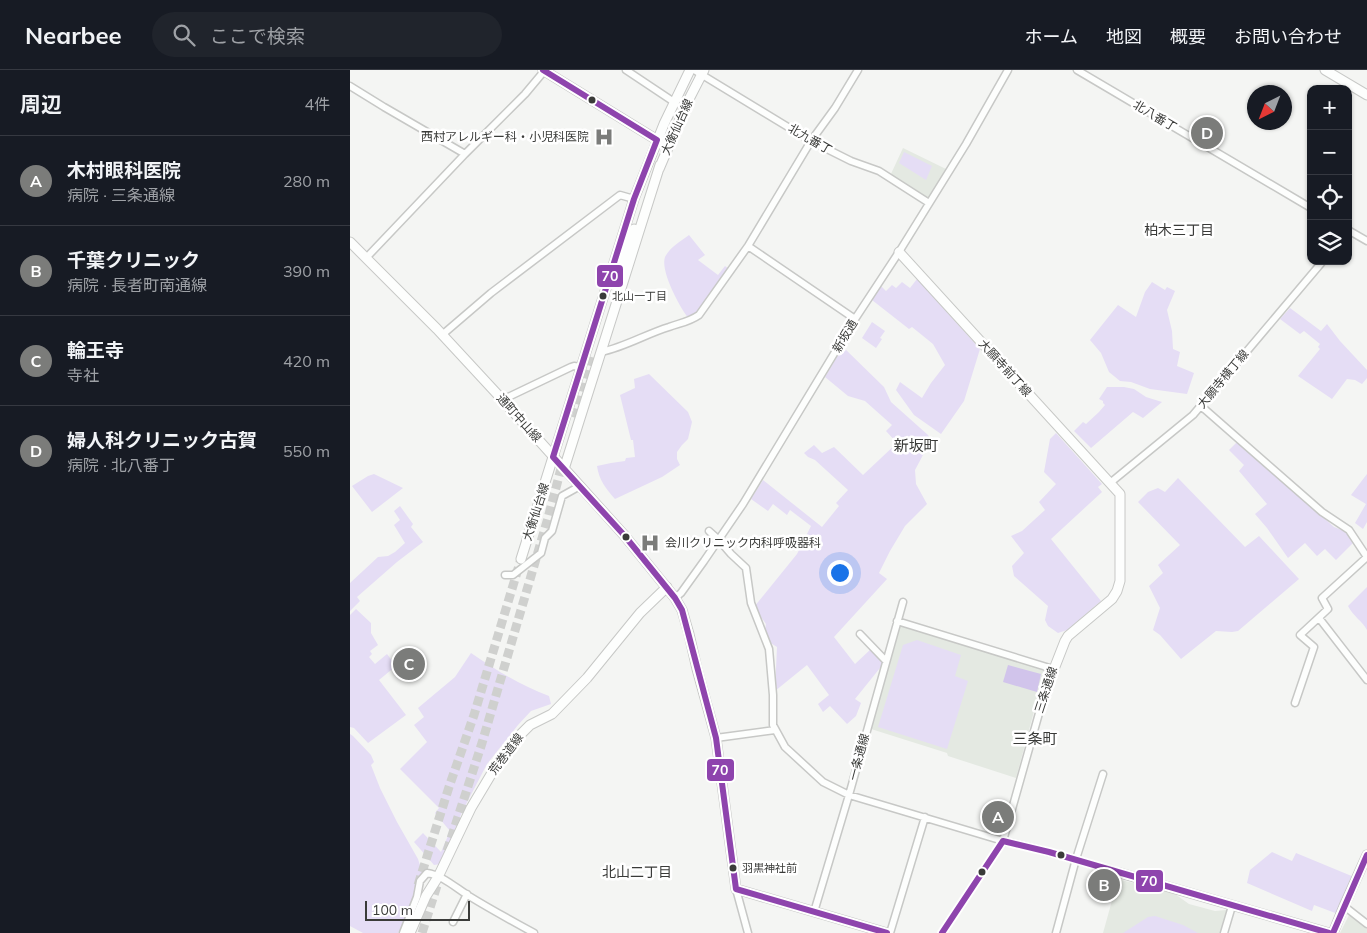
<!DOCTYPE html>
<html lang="ja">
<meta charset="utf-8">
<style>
body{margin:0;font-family:Mulish,"Noto Sans JP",sans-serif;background:#20242c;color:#f1f3f6}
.controls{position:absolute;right:15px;top:15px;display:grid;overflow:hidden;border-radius:10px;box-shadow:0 1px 4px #0004}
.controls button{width:45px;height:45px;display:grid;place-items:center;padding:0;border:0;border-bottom:1px solid #363941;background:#171b24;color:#f1f3f6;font:25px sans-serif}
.compass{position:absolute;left:897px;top:15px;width:45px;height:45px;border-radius:50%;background:#171b24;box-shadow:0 1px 4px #0004;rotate:222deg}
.scale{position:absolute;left:15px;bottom:12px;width:105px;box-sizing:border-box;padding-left:5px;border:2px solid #3a3b39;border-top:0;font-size:14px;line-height:18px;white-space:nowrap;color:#3a3b39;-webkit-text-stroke:4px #fff;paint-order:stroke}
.you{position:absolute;left:489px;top:502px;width:18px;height:18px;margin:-12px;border:4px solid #fff;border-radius:50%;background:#1a73e8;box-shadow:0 0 0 8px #1a73e833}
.badge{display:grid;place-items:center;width:32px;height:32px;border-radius:50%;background:#7b7c7a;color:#fff;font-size:16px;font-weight:700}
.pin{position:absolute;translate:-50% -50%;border:2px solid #fff;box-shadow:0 1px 5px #0006}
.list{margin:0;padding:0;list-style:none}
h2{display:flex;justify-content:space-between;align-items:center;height:65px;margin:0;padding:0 20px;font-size:21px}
h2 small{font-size:16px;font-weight:400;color:#9ea1a6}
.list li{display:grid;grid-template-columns:32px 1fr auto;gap:15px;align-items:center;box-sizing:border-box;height:90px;padding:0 20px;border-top:1px solid #363941}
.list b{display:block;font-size:19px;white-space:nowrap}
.list p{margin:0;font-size:16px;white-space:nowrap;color:#9ea1a6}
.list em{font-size:16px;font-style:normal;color:#9ea1a6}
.icon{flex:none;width:28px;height:28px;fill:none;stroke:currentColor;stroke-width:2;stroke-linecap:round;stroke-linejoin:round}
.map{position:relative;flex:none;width:1017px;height:863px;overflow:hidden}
header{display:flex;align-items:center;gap:30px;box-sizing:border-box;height:70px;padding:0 25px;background:#171b24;border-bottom:1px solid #363941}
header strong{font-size:24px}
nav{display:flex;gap:28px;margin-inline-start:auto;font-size:18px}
.search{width:350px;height:45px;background:#20242c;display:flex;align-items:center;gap:12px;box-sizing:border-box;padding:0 18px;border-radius:28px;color:#9ea1a6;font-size:19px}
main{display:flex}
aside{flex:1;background:#171b24}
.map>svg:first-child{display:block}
.built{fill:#e4e9e2}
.green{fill:#e5ddf5}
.water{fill:#d1c4eb}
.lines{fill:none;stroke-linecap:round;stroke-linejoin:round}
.secondary-tunnel{stroke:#cfd0ce;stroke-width:9;stroke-dasharray:9 4.5;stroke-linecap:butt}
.street-casing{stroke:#c7c8c6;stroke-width:9}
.secondary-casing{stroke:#c7c8c6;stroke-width:11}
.street{stroke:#fdfefd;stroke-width:6}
.secondary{stroke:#fdfefd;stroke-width:9}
.bus-1-casing{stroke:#fff;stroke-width:10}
.bus-1{stroke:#8e44ad;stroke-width:6}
.bus-dot{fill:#3a3b39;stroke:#fff;stroke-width:2}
.labels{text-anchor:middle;stroke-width:5;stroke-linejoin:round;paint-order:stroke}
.bus-label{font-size:11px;fill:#3a3b39;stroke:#fff;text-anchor:start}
.street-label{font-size:12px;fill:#3a3b39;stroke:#fff}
.poi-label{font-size:12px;fill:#3a3b39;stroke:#fff;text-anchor:end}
.neighbourhood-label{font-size:14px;fill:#3a3b39;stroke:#fff}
.quarter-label{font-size:15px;fill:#3a3b39;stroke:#fff}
.line-badge{stroke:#fff;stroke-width:2}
.badge-label{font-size:14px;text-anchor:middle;font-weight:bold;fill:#fff}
</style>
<header>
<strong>Nearbee</strong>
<div class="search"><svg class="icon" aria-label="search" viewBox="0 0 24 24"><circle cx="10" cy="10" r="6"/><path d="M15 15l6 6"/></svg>ここで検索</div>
<nav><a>ホーム</a><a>地図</a><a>概要</a><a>お問い合わせ</a></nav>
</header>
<main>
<aside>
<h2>周辺<small>4件</small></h2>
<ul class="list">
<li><span class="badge">A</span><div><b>木村眼科医院</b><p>病院 · 三条通線</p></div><em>280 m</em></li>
<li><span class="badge">B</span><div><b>千葉クリニック</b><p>病院 · 長者町南通線</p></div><em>390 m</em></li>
<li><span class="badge">C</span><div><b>輪王寺</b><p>寺社</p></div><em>420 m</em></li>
<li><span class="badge">D</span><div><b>婦人科クリニック古賀</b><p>病院 · 北八番丁</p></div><em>550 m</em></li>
</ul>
</aside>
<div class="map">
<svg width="1017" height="863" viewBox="0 0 1017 863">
<rect width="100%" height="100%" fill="#f4f5f3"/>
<!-- built -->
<path class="built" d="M553,78L596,99L578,130L540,106Z
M550,554L698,599L689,623L666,708L598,686L597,683L521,659Z
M768,809L825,824L839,834L865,841L876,840L877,842L871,863H753Z
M1000,843L1017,857V863H990Z"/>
<!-- green -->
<path class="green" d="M554,82L582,96L576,110L549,93Z
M339,165L355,185L348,190L368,205L375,196L379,199L348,243L339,249C330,238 310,201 315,187C320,177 331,171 339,165Z
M567,209L630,279L614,331L591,364L564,345L546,320L550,312L572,328L581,313L595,295L583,274L562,257L559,259L522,230L531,216L536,221L542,215L546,218L552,212L560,218Z
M802,212L815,220L817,217L825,221L817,240L822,261L823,279L830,282L827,296L844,303L837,324L800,319L781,312L770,311L759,302L751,283L740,270L768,235L786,247L795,222Z
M940,238L971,261L977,254L990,271L1017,300V308L1012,314L1005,310L997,309L982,329L948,306L970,279L968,277L970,274L954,261L950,264L930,249Z
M522,252L535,261L530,268L532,269L526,278L512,268Z
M493,277L534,317L541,332L578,365L581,370L565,400L566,414L577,434L555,456L540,481L529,503L537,509L484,567L505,594L521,579L534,593L505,629L511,633L506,646L497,654L480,636L473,642L468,634L479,625L457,595L425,621L427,577L419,572L415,560L416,554L404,537L447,484L461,456L440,440L437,445L423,434L418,441L401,429L413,410L472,457L489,436L486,433L498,420L465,390L458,387L454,383L464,375L472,383L484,377L513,405L547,373L536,361L542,355L515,331L498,326L475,307Z
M299,304L338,342L342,352L338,369L332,375L327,382V389L330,395L312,407L265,429C256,419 249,410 247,396L261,393L275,391L276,388L285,387L283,370H281L270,325L285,318L284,309Z
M757,317H774L784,319L796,327L812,332L793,348L783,342L741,378L724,361L733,352L736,354L749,342L755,335L753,333V331L749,329Z
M706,363L752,414L748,417L752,422L701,469L751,531L717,560L708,563L698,556L695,550L698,536L664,506L662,496L674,483L661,466L672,461L695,440L689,432L706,414L694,402L700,369Z
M888,371L984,457L997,462L1000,469L1003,473L986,490L975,479L967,486L955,473L938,488L917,458L905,444L917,434L889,401L894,395L879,380Z
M24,404L53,418L22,442L2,416L18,406Z
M1017,404V452L1013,459L1005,453L1016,434L1001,425Z
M828,408L895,477L909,466L949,509L888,561L882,562L866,561L831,589L810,565L803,560L810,538L799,516L813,503L808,495L830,475L788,432L798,422L808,418L815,422Z
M50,436L63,454L61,457L73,472L47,492L7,527L10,531L0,541V513L28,487L38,486L45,482L55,473L44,455L50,450L44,441Z
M1017,517V560C1012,551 1003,546 998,536Z
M6,539L21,553V563L28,575L20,581L22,584L19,587L25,594L37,584L46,596L29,610L56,645L18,673L4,658L0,657V545Z
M567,570L611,585L605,606L618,611L597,679L528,657L553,575Z
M121,583C146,600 171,616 199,626L201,634L181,641L168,655L137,694L112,742L91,794L84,795L64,772L73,763L91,782L100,761L85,743L89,738L50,699L77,672L64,655L74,647L68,638L105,607Z
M0,664L3,666L21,685L24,692L21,695L30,718L47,752L68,789L73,805L64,831L48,863H13L0,856Z
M922,782L942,791L946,783L1004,807L988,844L964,835L962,841L897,813L900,800Z
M805,846L833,855L848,863H773L798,847Z"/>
<!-- water -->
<path class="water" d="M658,595L691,604L687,622L653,612Z"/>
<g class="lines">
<!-- secondary-tunnel -->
<path class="secondary-tunnel" d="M226,348L244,285
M97,781L132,673L198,448L213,391
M68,815L99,717L124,645L171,489
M72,863L90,806"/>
<!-- street casing -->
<g class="street-casing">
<path id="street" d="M276,0L324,32
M344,0L461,71L501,91L529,101L579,133
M727,0L961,138
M0,16L34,37L115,84
M998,160L1017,171
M398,176L505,249
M16,188L115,84L175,24L195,0
M92,265L141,223L270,125L284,129
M251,282C275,277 296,264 319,257C330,253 339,252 349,245L398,176L461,71L485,38L508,0
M152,330L221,297L224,296L231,297
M851,336L972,442L999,460L1017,487L972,528L978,539L950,565L964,577L945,633
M760,413L843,345L973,191
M359,461L369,470L381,484L396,498L401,533L419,579L423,625V655L435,677L473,712L499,725L653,771C693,779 731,791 770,803
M155,505H163L191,483L195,468L202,461L212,426L230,416
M325,528L331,523L354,491L393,434L505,249L549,182L616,74L658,0
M969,548L1017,610
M547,551L703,599
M510,564L536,591
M366,668L425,660
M386,819L398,863
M994,836L1017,854
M464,842L499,725L553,532
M103,852L117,824
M53,863L67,827L70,811L77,803C92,805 106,818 119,826C140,839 162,851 184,863
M540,863L575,747
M592,863L653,771L695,622
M706,863L726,789L753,704
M874,863L882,836"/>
</g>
<!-- secondary casing -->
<g class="secondary-casing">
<path id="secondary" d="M193,0L312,73
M975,0L1017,25
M309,99L337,33L354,0
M0,172L87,259L149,326L274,465L325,528L332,540L339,564L347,599L366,668L386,819L537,863
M549,182L770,424V511L767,521L762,529L718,566L715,571L695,622
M272,197L284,159
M214,399L310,95
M171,489L284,129L314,54L340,0
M770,803L979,863
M60,863L76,826L88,807L121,738L152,686L170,665L180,655L202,644L237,608L290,543L317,517
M983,863L994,836L1017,785"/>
</g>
<!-- street -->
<use href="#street" class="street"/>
<!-- secondary -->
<use href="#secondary" class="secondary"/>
<!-- bus-1 casing -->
<g class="bus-1-casing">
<path id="bus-1" d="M193,0L307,70L284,129L203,387L274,465L325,528L332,540L366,668L386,819L537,863
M592,863L653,771L699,782L979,863
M983,863L1017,785"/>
</g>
<!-- bus-1 -->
<use href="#bus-1" class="bus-1"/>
</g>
<!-- icons -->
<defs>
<g id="hospital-bare" transform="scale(1.5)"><path d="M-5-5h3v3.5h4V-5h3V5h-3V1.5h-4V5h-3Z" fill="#7b7c7a" stroke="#fff" stroke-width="2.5" paint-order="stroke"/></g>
</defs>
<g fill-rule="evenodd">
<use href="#hospital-bare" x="254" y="67"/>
<use href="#hospital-bare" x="300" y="473"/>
</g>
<!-- markers -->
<g class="bus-dot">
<circle cx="242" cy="30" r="4.5"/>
<circle cx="253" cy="226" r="4.5"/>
<circle cx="276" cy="467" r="4.5"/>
<circle cx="711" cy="785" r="4.5"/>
<circle cx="383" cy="798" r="4.5"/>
<circle cx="632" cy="802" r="4.5"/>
</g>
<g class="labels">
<!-- bus labels -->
<g class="bus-label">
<text x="262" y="230">北山一丁目</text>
<text x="392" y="802">羽黒神社前</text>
</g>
<!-- street labels -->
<g class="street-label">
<text transform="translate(805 46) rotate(31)" y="4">北八番丁</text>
<text transform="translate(327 57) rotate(-66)" y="4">大衡仙台線</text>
<text transform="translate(460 69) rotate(30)" y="4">北九番丁</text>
<text transform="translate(495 266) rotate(-59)" y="4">新坂通</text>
<text transform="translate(655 298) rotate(48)" y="4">大願寺前丁線</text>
<text transform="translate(873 309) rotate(-50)" y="4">大願寺横丁線</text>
<text transform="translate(169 348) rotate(48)" y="4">通町中山線</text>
<text transform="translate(186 442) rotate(-72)" y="4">大衡仙台線</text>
<text transform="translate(696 620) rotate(-72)" y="4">三条通線</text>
<text transform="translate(156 684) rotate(-53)" y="4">荒巻道線</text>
<text transform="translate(509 687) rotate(-75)" y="4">一条通線</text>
</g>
<!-- poi labels -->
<g class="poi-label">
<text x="239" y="71">西村アレルギー科・小児科医院</text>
<text x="315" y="477" text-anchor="start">会川クリニック内科呼吸器科</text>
</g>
<!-- neighbourhood labels -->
<g class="neighbourhood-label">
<text x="829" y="165">柏木三丁目</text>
<text x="287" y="807">北山二丁目</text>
</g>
<!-- quarter labels -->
<g class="quarter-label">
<text x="566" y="381">新坂町</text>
<text x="685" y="674">三条町</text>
</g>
</g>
<g class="line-badge">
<rect x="246" y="194" width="28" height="24" rx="5" fill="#8e44ad"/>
<rect x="356" y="688" width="29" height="24" rx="5" fill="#8e44ad"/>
<rect x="785" y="799" width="29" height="24" rx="5" fill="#8e44ad"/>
</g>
<g class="badge-label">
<text x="260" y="211">70</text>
<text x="370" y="705">70</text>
<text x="799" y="816">70</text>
</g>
</svg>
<div class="controls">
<button>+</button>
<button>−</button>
<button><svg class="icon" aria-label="locate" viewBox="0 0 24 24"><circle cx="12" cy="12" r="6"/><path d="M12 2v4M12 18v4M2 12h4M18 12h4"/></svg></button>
<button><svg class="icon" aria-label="layers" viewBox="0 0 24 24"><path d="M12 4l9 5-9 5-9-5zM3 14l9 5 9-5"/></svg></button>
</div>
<svg class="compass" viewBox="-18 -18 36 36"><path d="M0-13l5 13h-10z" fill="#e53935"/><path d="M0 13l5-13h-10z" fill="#9ea1a6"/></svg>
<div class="scale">100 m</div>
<div class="you"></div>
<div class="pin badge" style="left:648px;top:747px">A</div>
<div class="pin badge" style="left:754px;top:815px">B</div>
<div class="pin badge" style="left:59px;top:594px">C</div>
<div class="pin badge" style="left:857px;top:63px">D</div>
</div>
</main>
